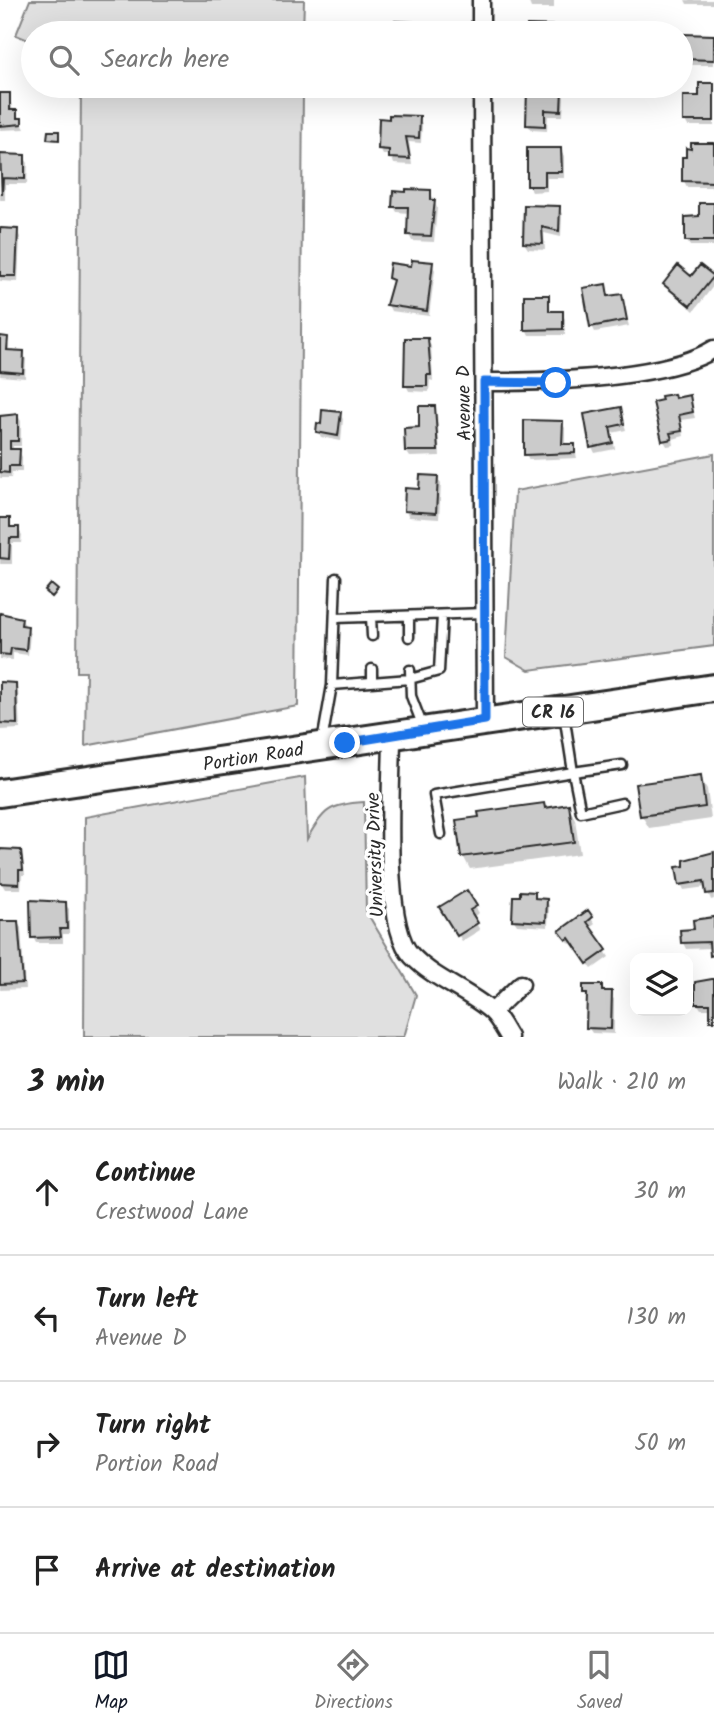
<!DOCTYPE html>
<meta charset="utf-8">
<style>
body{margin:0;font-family:Kalam,sans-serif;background:#f6f6f6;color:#222}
.controls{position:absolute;right:21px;bottom:21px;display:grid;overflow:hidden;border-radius:14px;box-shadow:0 7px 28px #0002}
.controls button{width:63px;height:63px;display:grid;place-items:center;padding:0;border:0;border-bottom:2px solid #e0e0e0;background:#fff;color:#222;font:35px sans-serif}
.stop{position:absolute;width:21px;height:21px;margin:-16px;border:5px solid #1a73e8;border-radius:50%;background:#fff}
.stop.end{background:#1a73e8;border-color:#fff;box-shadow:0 2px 7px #0008}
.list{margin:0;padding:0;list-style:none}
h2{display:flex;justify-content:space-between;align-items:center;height:91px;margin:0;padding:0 28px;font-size:30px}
h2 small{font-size:23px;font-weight:400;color:#767676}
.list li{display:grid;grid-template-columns:46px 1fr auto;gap:21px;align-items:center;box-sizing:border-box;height:126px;padding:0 28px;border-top:2px solid #e0e0e0}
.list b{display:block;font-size:26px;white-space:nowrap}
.list p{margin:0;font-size:23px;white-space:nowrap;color:#767676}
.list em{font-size:23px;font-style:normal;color:#767676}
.icon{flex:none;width:38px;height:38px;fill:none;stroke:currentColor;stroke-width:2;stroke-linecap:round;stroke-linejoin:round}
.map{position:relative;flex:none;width:714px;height:1037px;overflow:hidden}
.search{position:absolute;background:#fff;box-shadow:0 7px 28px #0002;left:21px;right:21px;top:21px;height:77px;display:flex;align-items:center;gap:18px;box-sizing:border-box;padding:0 24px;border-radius:38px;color:#767676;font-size:26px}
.sheet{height:595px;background:#fff}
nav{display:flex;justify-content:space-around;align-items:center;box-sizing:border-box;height:98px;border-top:2px solid #e0e0e0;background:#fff;font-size:19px;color:#767676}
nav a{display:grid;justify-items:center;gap:4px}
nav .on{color:#111827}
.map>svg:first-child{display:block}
.green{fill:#e0e0e0;stroke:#868686;stroke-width:2}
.shadow{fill:#0003}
.building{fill:#cbcbcb;stroke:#2b2b2b;stroke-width:2}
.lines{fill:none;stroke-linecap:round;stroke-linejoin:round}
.lane-casing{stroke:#2b2b2b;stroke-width:13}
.street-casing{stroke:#2b2b2b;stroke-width:21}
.primary-casing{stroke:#2b2b2b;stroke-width:32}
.lane{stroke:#fff;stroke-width:8}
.street{stroke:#fff;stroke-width:16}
.primary{stroke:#fff;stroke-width:26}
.route{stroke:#1a73e8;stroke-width:9}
.labels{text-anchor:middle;stroke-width:7;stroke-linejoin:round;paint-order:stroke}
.shield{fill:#fff;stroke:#6b6b6b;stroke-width:2}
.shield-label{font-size:18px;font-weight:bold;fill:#2b2b2b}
.street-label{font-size:19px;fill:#2b2b2b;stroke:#fff}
</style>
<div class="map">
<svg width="714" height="1037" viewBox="0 0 714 1037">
<rect width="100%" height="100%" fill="#fff"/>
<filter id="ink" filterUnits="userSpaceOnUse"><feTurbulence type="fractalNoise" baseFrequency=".0143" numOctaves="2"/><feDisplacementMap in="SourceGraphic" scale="14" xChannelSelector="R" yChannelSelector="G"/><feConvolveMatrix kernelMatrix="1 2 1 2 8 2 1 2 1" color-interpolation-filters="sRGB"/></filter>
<g filter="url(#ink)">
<!-- green -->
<path class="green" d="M30,0H304L303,33H82L81,30L72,33H33V42L16,35Z
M81,86H303L298,706L85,746L86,672H77Z
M714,454V646L529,670L506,657L515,491Z
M305,777L307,839C323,810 330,804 364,802L366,911L416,995L404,1037H84L85,817Z"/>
<!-- shadow -->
<path class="shadow" d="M528,0H554V8H531Z
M685,0H714V4H687Z
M714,37V65H686L683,59Z
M714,84V126H688L685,121Z
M561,91L564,97L563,116H548L547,131L531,130L528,124Z
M0,94H9L13,111L16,112L25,129L0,130Z
M419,118L422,124L421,143L409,142L412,165L394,164L391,155H383L380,149Z
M714,145V187H687L684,181Z
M560,150L564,156V178H547V191L532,192L529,186Z
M0,156L24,157L28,163L27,184H5V200H0Z
M430,191L437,208L434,242L412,241L409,235V213L397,212L394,207Z
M714,205V246H690L686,240Z
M559,208L562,214L561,237L544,233L545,250L528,249L524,243Z
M0,230L17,231L20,237L18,282L0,281Z
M432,264L435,270L429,316L391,311L388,305L393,284L390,278Z
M712,277L714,285L694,311L665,284Z
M605,286L609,298L621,296L629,326L595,332L592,326Z
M548,296L551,313H562L565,319V335H529L526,329Z
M0,338L7,339L10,352L23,353L26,359L25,378L0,376Z
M427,340L431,346L433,381L430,380L429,392L409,391L406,385Z
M663,397H689L695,418L681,420L684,436L673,439L674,445L667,446L664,441Z
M434,408L437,414L440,456L410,457L406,451Z
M620,409L626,430L612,433L615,449L595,453L592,447Z
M339,413L343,419L341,441L321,437L318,431Z
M18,416L21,421V446H13V451H19L22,457V472H12L11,478H0V417Z
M562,423L565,428V445L574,446L577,458L529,460L526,454Z
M437,478L441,484L439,519L409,517L406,511Z
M0,520H9L12,529H18L22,535L21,543H12V564H0Z
M0,616L21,619L27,628L30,634L28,655L13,653V660L0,659Z
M0,684H15L18,690L20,729L0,730Z
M700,777L707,789L711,819L649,828L642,816Z
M568,806L575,819L580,854L470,869L463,856L481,819Z
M0,851H20L23,857L25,875H22L21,889H5L0,881Z
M714,855V899L711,900L706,887L684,890L681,884Z
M466,892L479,913L472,917L480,930L462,941L441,907Z
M534,894L537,900H546L549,906L548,927L517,925L513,919Z
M65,904L69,909V934H63V943H36L33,937Z
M587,913L595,924L590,928L609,957L592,969L573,942L570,944L565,937Z
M714,920V960L711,948L686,949L683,943Z
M17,922L21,928L25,989L0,990V923Z
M714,982V1024L712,1009H701L697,1003Z
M601,987L614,999V1034L592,1033L588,1027L589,1000L585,993Z"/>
<!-- building -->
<path class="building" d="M394,21L414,22V33H393Z
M527,25L563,26L562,33H527Z
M682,34L714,35V60L681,59Z
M699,83H714V121H683V96H699Z
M527,88L562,89L561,111L545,110V126L526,125Z
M0,93H10V110H17V118H22V124L0,126Z
M389,115L420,116L419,138L406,137L410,159L389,158V150L378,149L379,118L389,119Z
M48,131H59V140L47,139Z
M691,143H714V182L682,181V157H686V148L691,149Z
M527,148H561L562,172H545V186H527Z
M0,154L25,155V179L3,178L2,194Z
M406,189L431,190V200H435L431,236L407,235L408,207H392L393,191L406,192Z
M699,203H714V241H685V217L699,216Z
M524,205L560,206L559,231L542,227L543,244L523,243Z
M0,228L18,229L16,276H0Z
M412,260L433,262L427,311L386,305L393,280L388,278L390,263L411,266Z
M678,265L691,276L700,265L714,276L690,306L663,284Z
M606,284L608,296L622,294L627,320L590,327L583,288Z
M524,295H549V311H563V329L524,330Z
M0,336L8,337L7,350L24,351L23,373L0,371Z
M405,338H428L431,375H427V386H404Z
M674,394L675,398L690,395L693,412L679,415L682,431L670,433L672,439L662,441L653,402L662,400L661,396Z
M419,406H435L438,451H405L404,428L419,427Z
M621,407L624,424L610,427L613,443L590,448L584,414Z
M322,410L341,412L338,436L316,432L317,423L321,424Z
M18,414V441H10V449H20L19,466H9V473L0,472V416Z
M524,420L563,421L562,444H575V453L524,455Z
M420,475L438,476L436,513L404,511L405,488L419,489Z
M0,518H10V527H19V538H10L9,559L0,558Z
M51,584L58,590L52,597L45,591Z
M0,613L22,618L21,625L28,626L26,650L11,648L10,655L0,654Z
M0,682L16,683L17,724L0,723Z
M701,775L705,807L640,816L635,784Z
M544,803L545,808L569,804L574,842L461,857L456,820L479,817L478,812Z
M0,849L21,850L23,870H19V884L0,883Z
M714,852V893L706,894L704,881L679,885L676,867L684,866V860Z
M467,890L477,906L470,910L478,923L457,936L439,907Z
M520,891L535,892V898L547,899L546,922L512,920L513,896H520Z
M30,900L66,902L67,929H60L61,937L31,938Z
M588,910L593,917L587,922L607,950L587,964L569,938L566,940L559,931Z
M714,917V955L710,956L709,942L681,943L680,930L694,929L693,920Z
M0,921H18L23,983L0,984Z
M712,979H714V1021H710V1004H695V982Z
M583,985H602V991H612L611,1029L586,1028L587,994H583Z"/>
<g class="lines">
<!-- lane casing -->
<g class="lane-casing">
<path id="lane" d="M409,616V637
M371,617L372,636
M335,618L485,613
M372,669V682
M410,670L411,696L423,727
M332,685L410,679L439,671L442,615
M322,742L332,685L336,578
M622,765L573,772L581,812L622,803
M441,834L434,795L573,772L564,714"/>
</g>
<!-- street casing -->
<g class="street-casing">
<path id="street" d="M481,0V33
M482,86L485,720
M484,382C543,382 664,380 714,349
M392,736C392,782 381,925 412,956C435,980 467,990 491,1011C498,1017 504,1029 509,1037
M492,1012L521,984"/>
</g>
<!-- primary casing -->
<g class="primary-casing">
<path id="primary" d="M0,793L714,688"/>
</g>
<!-- lane -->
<use href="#lane" class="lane"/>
<!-- street -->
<use href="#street" class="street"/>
<!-- primary -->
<use href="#primary" class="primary"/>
</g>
</g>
<g class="lines" filter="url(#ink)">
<!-- route -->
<path class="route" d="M345,743L485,720L484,382L556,383"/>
</g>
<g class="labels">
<!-- shield labels -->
<rect class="shield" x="523" y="697.5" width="60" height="29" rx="5"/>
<g class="shield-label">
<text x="553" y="718">CR 16</text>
</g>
<!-- street labels -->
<g class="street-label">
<text transform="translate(463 403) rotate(-91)" y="7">Avenue D</text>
<text transform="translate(253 756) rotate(-9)" y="7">Portion Road</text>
<text transform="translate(374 855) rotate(-92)" y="7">University Drive</text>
</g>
</g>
</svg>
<div class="controls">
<button><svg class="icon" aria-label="layers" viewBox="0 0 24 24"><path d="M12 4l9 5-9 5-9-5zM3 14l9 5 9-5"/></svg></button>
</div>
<div class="stop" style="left:556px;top:383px"></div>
<div class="stop end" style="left:345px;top:743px"></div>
<div class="search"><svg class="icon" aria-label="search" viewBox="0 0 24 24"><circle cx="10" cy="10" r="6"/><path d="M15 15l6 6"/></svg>Search here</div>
</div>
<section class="sheet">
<h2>3 min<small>Walk · 210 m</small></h2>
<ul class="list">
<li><svg class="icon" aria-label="ahead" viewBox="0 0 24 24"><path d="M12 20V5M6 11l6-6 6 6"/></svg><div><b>Continue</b><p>Crestwood Lane</p></div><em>30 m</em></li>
<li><svg class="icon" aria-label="left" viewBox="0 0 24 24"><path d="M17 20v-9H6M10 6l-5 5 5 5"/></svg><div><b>Turn left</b><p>Avenue D</p></div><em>130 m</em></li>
<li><svg class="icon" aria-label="right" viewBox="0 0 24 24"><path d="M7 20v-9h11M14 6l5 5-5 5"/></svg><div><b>Turn right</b><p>Portion Road</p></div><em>50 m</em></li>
<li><svg class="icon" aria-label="arrive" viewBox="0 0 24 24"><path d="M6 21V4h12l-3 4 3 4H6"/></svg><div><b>Arrive at destination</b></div></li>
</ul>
</section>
<nav>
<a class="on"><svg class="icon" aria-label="map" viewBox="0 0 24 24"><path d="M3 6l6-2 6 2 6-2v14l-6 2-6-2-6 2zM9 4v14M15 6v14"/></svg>Map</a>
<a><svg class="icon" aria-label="directions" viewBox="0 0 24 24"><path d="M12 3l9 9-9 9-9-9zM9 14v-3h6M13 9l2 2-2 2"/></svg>Directions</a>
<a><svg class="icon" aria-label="saved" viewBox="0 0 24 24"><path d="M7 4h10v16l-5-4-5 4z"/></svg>Saved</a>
</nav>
